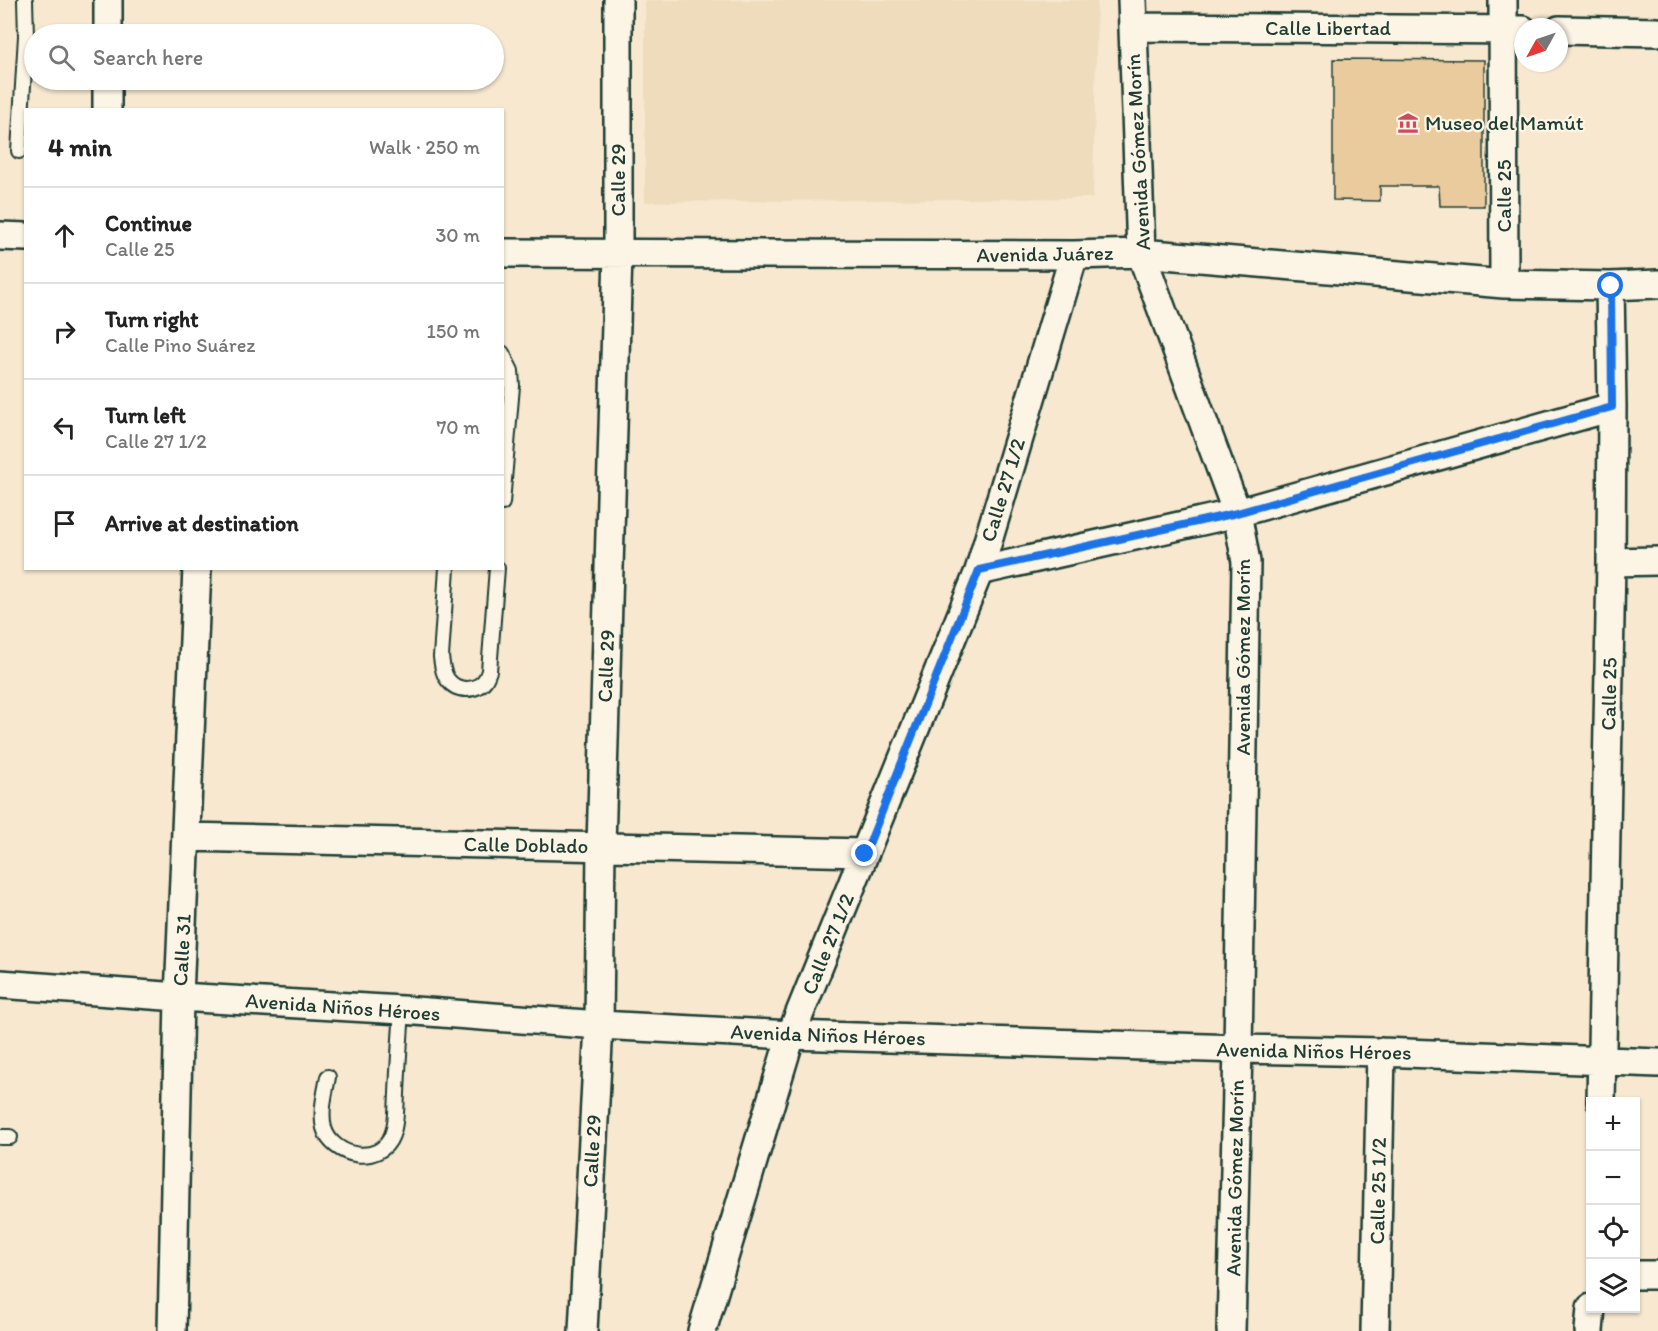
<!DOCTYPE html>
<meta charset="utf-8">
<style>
body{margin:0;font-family:Itim,sans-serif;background:#f2f2f2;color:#222}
.controls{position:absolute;right:18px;bottom:18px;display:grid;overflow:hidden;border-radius:0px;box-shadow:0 2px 4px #0004}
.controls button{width:54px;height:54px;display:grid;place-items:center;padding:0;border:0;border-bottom:2px solid #e0e0e0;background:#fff;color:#222;font:30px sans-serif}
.compass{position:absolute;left:1514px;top:18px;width:54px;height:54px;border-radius:50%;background:#fff;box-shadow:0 2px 4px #0004;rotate:230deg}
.stop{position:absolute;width:18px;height:18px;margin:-14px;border:4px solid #1a73e8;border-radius:50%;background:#fff}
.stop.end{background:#1a73e8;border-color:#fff;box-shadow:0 2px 6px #0008}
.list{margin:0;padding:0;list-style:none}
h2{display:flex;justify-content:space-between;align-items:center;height:78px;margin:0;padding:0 24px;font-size:26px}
h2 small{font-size:20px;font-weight:400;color:#767676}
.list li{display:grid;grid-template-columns:39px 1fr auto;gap:18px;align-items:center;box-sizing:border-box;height:96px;padding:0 24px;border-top:2px solid #e0e0e0}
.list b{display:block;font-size:22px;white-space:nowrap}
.list p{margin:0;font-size:20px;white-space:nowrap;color:#767676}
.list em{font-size:20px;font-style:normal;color:#767676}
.icon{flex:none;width:33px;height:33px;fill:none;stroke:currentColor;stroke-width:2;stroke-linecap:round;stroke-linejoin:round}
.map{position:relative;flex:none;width:1658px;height:1331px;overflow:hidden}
.search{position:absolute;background:#fff;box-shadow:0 2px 4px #0004;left:24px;top:24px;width:480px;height:66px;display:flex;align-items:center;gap:15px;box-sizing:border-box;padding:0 21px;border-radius:33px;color:#767676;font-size:22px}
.panel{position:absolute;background:#fff;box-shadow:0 2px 4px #0004;left:24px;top:108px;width:480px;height:462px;border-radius:0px}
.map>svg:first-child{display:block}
.built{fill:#efdcbd}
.building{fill:#eacb9d;stroke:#1f3d34;stroke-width:1.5}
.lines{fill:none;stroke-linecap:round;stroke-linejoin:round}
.lane-casing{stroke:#1f3d34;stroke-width:18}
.street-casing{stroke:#1f3d34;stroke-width:32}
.lane{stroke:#fcf5e5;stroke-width:14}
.street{stroke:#fcf5e5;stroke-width:27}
.route{stroke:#1a73e8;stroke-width:8}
.labels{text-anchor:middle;stroke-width:4.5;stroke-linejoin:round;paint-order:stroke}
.street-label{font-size:21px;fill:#1f3d34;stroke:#fcf5e5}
.poi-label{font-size:21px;fill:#1f3d34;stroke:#fcf5e5;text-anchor:start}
</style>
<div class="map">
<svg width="1658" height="1331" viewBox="0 0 1658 1331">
<rect width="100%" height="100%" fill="#f7e8cf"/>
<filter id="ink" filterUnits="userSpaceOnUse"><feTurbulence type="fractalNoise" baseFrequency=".0167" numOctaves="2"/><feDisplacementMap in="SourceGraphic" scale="12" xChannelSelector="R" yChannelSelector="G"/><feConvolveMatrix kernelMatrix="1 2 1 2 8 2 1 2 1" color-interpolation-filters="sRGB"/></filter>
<g filter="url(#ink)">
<!-- built -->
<path class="built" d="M645,0H1097L1093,198L645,202Z"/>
<!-- building -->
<path class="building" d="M1333,59L1484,60V206H1440L1439,186H1380V201L1333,200Z"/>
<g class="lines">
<!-- lane casing -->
<g class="lane-casing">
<path id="lane" d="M19,151L26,36L25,0
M502,353L511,371L512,386L502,503
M447,568L441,657C442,665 443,674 448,680C457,692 476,692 485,680C487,677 488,674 489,671L497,568
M328,1077C325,1093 320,1112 324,1128C332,1157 380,1167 392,1135C397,1123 396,1107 397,1094C398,1066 400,1038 402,1010
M0,1137H10"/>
</g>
<!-- street casing -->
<g class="street-casing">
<path id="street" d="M108,0V34
M1132,0L1141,253L1237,513L1246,562L1238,1049L1231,1331
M1503,0L1504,284
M1133,27L1523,30
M1559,30L1658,32
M107,110V80
M0,236L26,237
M502,253L1074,255L1141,253L1504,284L1610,286L1658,284
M1611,562L1658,561
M979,571L1237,513L1612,407
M187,837L865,853
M0,984L179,997L402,1010L599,1025L791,1035L1238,1049L1381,1052L1658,1063
M1601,1102L1611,562L1612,407L1610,286
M1636,1275H1658
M172,1331L179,997L197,568
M583,1331L599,1025L601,846L618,254V0
M702,1331L791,1035L979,571L1074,255
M1375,1331L1381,1052
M1589,1331L1591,1308"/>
</g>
<!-- lane -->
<use href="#lane" class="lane"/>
<!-- street -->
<use href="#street" class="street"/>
</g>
</g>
<g class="lines" filter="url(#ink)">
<!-- route -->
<path class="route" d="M865,854L979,570L1237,513L1612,407L1611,286"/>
</g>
<!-- icons -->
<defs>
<g id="museum-bare" transform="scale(1.62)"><path d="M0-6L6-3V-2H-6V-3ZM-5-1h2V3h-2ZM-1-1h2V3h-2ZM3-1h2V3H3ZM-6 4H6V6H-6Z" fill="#d1495b" stroke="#fcf5e5" stroke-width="2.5" paint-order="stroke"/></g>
</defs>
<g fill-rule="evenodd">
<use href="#museum-bare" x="1408" y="123"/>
</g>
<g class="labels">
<!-- street labels -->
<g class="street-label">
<text x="1328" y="35">Calle Libertad</text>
<text transform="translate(1138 152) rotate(-93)" y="7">Avenida Gómez Morín</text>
<text transform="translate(618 180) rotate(-90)" y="7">Calle 29</text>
<text transform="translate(1504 196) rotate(-90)" y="7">Calle 25</text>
<text transform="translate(1045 254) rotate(-1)" y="7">Avenida Juárez</text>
<text transform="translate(1003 490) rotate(-73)" y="7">Calle 27 1/2</text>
<text transform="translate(1243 657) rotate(-90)" y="7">Avenida Gómez Morín</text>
<text transform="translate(606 666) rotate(-88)" y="7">Calle 29</text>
<text transform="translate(1609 694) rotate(-89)" y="7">Calle 25</text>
<text transform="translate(526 845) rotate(1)" y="7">Calle Doblado</text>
<text transform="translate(828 944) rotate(-68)" y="7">Calle 27 1/2</text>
<text transform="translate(182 950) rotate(-87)" y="7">Calle 31</text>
<text transform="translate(343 1007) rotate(4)" y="7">Avenida Niños Héroes</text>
<text transform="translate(828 1035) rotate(2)" y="7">Avenida Niños Héroes</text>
<text transform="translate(1314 1051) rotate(1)" y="7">Avenida Niños Héroes</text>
<text transform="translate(592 1151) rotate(-87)" y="7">Calle 29</text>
<text transform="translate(1235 1178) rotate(-89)" y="7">Avenida Gómez Morín</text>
<text transform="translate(1378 1191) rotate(-89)" y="7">Calle 25 1/2</text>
</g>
<!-- poi labels -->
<g class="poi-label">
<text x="1425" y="130">Museo del Mamút</text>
</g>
</g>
</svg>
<div class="controls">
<button>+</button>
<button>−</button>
<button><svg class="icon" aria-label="locate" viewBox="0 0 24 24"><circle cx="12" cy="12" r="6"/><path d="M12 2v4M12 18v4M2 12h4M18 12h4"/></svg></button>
<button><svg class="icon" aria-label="layers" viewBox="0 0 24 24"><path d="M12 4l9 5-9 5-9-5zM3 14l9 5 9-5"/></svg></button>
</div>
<svg class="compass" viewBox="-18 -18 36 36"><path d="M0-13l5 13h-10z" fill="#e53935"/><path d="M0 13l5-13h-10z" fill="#767676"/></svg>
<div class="stop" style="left:1611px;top:286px"></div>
<div class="stop end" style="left:865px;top:854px"></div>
<div class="search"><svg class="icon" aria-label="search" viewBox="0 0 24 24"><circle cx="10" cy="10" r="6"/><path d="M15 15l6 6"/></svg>Search here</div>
<section class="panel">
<h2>4 min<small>Walk · 250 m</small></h2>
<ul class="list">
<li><svg class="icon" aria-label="ahead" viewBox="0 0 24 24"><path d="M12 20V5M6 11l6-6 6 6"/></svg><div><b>Continue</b><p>Calle 25</p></div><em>30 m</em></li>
<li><svg class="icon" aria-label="right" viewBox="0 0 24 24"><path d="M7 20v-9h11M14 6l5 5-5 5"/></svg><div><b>Turn right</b><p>Calle Pino Suárez</p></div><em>150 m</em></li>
<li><svg class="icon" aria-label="left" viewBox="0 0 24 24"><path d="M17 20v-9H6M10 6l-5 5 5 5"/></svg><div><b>Turn left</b><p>Calle 27 1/2</p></div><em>70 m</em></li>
<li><svg class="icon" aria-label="arrive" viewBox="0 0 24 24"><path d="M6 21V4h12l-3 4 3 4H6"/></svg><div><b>Arrive at destination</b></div></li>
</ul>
</section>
</div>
